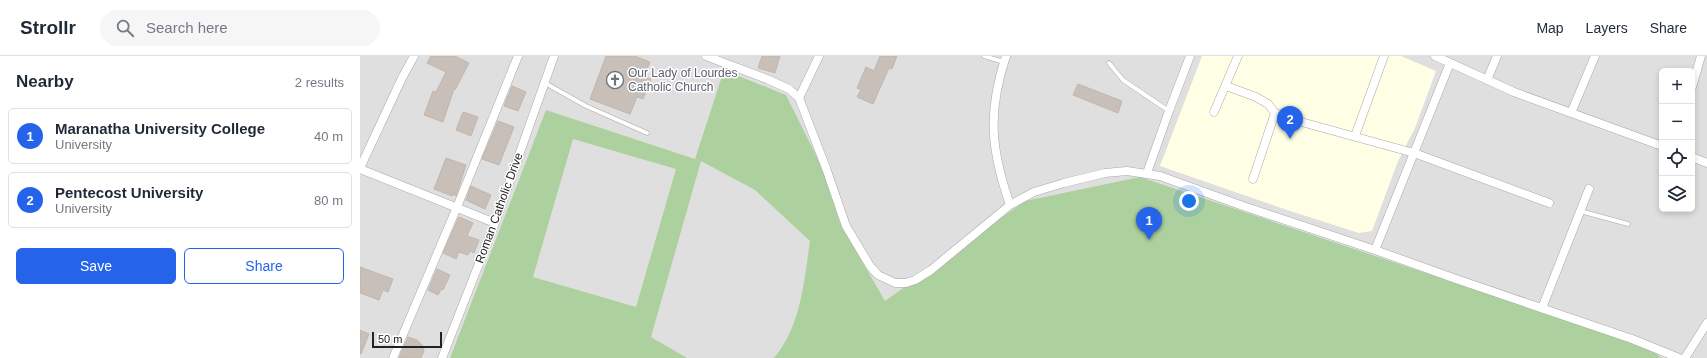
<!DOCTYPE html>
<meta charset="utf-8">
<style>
body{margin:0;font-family:Arial,sans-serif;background:#f6f6f7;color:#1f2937}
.controls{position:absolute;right:12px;top:12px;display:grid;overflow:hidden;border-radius:6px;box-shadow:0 2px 6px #0003}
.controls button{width:36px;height:36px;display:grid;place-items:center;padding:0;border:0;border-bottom:1px solid #e0e1e3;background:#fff;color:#1f2937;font:20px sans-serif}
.scale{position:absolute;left:12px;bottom:10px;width:70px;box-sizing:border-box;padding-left:4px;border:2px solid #222;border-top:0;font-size:11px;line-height:14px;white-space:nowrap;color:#222;-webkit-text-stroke:3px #fff;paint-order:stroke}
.you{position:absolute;left:829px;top:145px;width:14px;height:14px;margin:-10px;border:3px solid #fff;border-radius:50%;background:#1a73e8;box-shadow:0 0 0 6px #1a73e833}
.badge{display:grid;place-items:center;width:26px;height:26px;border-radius:50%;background:#2563eb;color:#fff;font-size:13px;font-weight:700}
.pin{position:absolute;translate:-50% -33px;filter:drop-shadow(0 1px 2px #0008)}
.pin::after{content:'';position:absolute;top:21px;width:14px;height:12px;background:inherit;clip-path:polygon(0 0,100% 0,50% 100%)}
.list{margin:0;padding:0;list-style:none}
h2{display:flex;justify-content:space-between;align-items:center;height:52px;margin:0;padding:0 16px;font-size:17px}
h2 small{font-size:13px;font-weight:400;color:#747a83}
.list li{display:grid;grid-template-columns:26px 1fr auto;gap:12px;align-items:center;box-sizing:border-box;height:56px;margin:0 8px 8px;padding:0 8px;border:1px solid #e0e1e3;border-radius:6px}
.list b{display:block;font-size:15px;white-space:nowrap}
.list p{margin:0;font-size:13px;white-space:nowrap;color:#747a83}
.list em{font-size:13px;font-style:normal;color:#747a83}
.actions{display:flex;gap:8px;padding:12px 16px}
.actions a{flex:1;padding:9px 0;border:1px solid #2563eb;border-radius:6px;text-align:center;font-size:14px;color:#2563eb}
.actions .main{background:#2563eb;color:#fff}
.icon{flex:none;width:22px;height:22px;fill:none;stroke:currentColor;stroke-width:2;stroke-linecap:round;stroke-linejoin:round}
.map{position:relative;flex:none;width:1347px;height:302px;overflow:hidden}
header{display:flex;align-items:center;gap:24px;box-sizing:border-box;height:56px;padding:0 20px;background:#fff;border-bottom:1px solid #e0e1e3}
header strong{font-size:19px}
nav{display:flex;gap:22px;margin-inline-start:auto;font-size:14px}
.search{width:280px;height:36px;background:#f6f6f7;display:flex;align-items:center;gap:10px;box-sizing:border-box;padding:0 14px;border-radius:22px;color:#747a83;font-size:15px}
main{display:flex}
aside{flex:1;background:#fff}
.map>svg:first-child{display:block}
.residential{fill:#e0dfdf;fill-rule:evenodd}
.education{fill:#ffffe5}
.forest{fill:#add19e;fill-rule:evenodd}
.building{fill:#c7bfb8;stroke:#c4b6ab}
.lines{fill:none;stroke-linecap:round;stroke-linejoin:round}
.lane-casing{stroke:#a9a9a9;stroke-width:5}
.street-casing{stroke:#a9a9a9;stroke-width:9}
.lane{stroke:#fff;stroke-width:4}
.street{stroke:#fff;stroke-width:8}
.labels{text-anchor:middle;stroke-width:3;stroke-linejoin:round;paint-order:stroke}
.worship-label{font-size:12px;fill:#5b616d;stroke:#fff;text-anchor:start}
.street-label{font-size:12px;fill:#222;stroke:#fff}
</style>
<header>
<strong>Strollr</strong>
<div class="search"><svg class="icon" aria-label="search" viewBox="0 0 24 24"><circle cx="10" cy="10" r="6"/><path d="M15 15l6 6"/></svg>Search here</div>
<nav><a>Map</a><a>Layers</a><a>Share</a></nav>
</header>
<main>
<aside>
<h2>Nearby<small>2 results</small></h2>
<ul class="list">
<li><span class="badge">1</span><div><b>Maranatha University College</b><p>University</p></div><em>40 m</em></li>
<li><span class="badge">2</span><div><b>Pentecost University</b><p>University</p></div><em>80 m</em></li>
</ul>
<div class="actions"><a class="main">Save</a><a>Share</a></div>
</aside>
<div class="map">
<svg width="1347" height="302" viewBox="0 0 1347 302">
<rect width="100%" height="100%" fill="#f2efe9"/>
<!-- residential -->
<path class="residential" d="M0,0H1347V302H0ZM1302,15H1332V153H1302Z"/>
<!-- education -->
<path class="education" d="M842,0H1041L1076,15L1055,72L1038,105L1012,175L999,177L927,154L800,110Z"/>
<!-- forest -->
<path class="forest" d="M364,14L426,39L461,109L480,167L525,245L665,145L780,121L1292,293L1301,302H414C441,270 444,226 450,185L395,134L341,105L291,281L327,302H90L186,54L335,103ZM213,83L316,113L276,251L173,221Z"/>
<!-- building -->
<path class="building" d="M71,0H95L109,7L95,34L94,33L83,66L64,59L73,35L76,36L86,16L67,7Z
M246,0H275L290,6L284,21L291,23L283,43L277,41L270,58L230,43Z
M402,0H420L415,17L398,12Z
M520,0H537L532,13L529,12L513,48L497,41L501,34L497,32L506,11L514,15Z
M718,28L762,45L758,57L713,39Z
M152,30L166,36L158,55L144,50Z
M103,56L118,61L111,80L96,74Z
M138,65L154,71L139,109L122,103Z
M86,102L106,109L96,140L93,138L92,140L74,133Z
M111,130L131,139L125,153L106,144Z
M99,161L113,167L107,180L119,184L114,197L110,195L108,199L99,196L96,203L83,197Z
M0,211L33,223L28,236L23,234L19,244L0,237Z
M77,213L90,219L83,234L81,233L78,239L68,234Z
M0,274L9,278L1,298H0Z
M48,281L57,284L62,289L64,295L61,302H39Z"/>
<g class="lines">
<!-- lane casing -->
<g class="lane-casing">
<path id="lane" d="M624,0L644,6
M749,7L763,24L809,55
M185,27L226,50L287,77
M1220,155L1268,168"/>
</g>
<!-- street casing -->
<g class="street-casing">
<path id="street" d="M346,0L407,23L429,33L439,42L466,112L486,170L510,210L518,219L535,227H546L555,224L571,214L650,149L674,136L704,127L745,117L767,115L800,120L883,150L1015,194L1096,223L1272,283L1319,302
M646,0C627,57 631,94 650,149
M1075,0L1154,36L1302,90
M1127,24L1137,0
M866,30L896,41L908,48L915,57L945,67L1054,97L1189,147
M1332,31L1341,0
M439,42L459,0
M854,56L878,0
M1211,57L1235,0
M995,80L1024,0
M1332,101L1347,107
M0,112L42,22L54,0
M0,113L135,167
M787,117L809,55L830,0
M893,123L915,57
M1015,194L1090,7
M1182,252L1229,133
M33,302L97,151L158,0
M82,302L135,167L194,0
M1325,302L1347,267"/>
</g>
<!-- lane -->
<use href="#lane" class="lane"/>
<!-- street -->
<use href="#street" class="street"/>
</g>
<!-- icons -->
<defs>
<g id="church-ring" transform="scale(0.9)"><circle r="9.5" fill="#fff" stroke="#6b7280" stroke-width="1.5"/><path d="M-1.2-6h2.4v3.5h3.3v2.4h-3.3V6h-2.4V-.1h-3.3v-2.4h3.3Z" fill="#6b7280"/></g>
</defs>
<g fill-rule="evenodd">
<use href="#church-ring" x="255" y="24"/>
</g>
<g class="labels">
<!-- worship labels -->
<g class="worship-label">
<text x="268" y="21">Our Lady of Lourdes<tspan x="268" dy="14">Catholic Church</tspan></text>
</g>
<!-- street labels -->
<g class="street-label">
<text transform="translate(139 152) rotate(-70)" y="4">Roman Catholic Drive</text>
</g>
</g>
</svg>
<div class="controls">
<button>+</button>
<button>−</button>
<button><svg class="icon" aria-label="locate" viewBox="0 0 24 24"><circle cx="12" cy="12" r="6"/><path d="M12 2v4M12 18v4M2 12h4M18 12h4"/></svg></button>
<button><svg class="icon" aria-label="layers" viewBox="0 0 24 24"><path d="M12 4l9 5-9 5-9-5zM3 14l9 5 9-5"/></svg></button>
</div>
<div class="scale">50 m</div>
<div class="you"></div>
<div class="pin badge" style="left:789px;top:184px">1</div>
<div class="pin badge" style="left:930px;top:83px">2</div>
</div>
</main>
